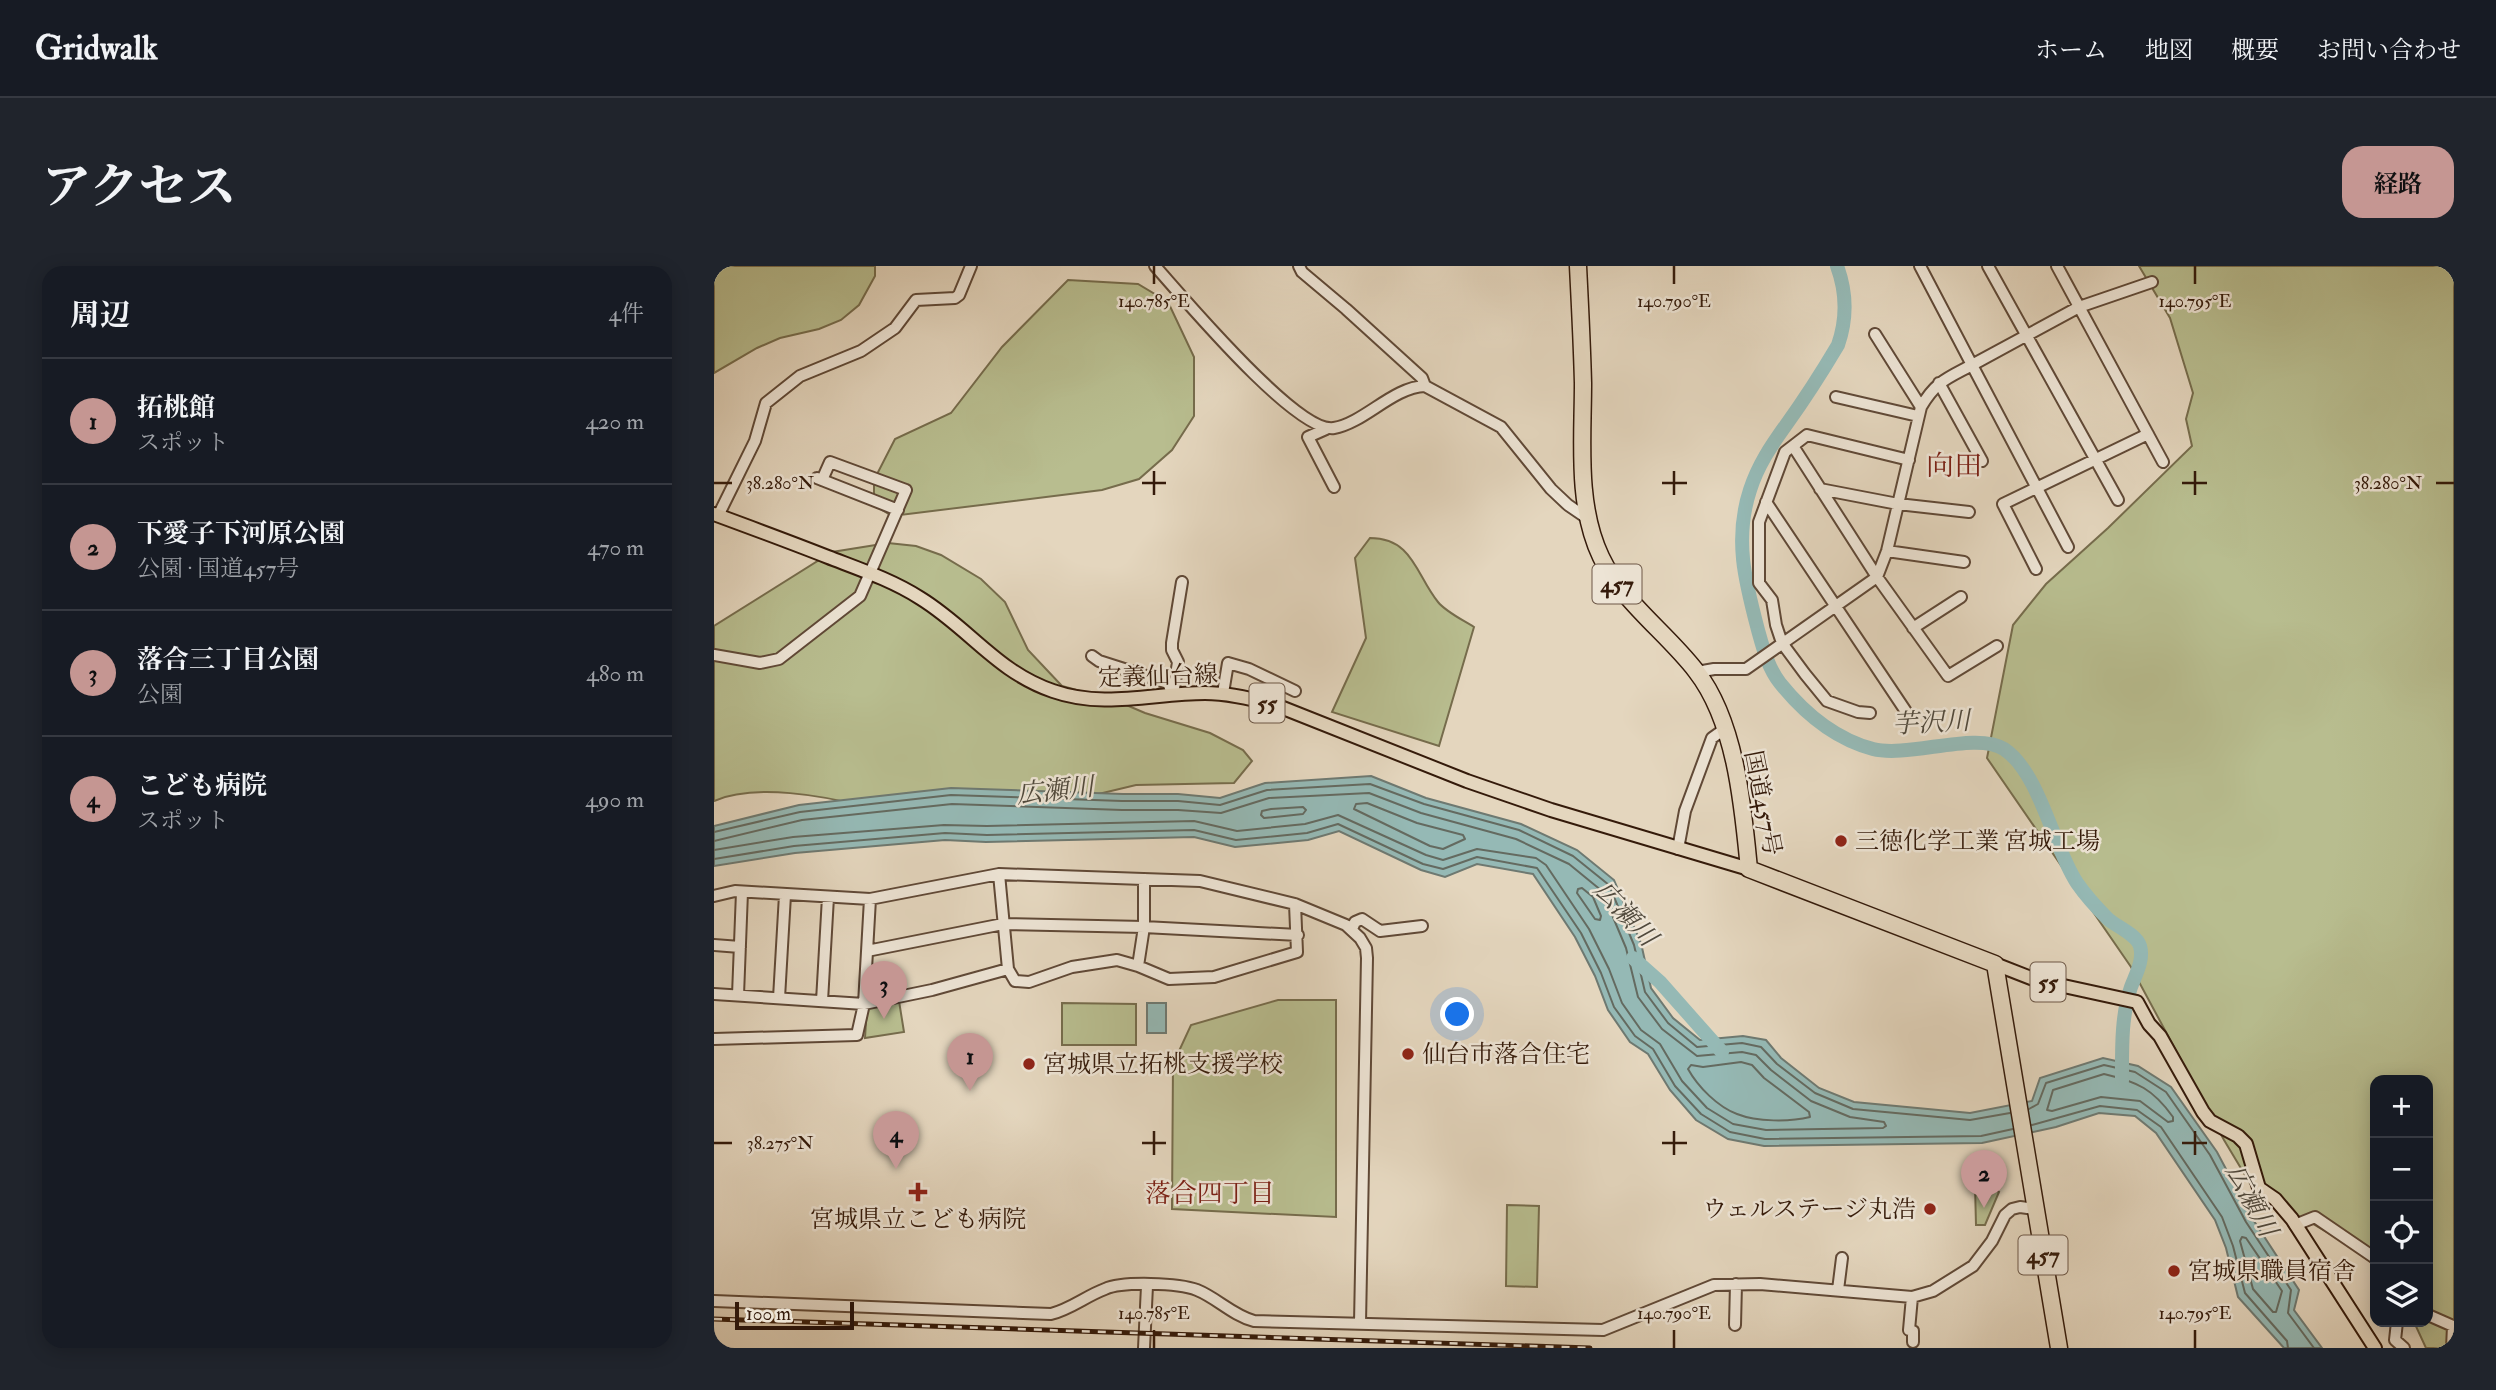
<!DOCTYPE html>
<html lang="ja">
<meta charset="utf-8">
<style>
body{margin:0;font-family:"IM FELL Double Pica","Noto Serif JP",serif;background:#20242c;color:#f1f3f6}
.controls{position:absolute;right:21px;bottom:21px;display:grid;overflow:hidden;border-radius:14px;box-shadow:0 4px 18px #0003}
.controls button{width:63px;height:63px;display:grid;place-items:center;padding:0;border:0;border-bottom:2px solid #363941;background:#171b24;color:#f1f3f6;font:35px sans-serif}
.scale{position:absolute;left:21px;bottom:18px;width:119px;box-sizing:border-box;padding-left:7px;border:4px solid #341a0a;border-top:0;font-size:19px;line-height:24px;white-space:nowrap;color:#341a0a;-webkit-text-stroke:5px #ede4d5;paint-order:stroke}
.you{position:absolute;left:744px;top:749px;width:24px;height:24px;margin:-18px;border:5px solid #fff;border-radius:50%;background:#1a73e8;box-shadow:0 0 0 10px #1a73e833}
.badge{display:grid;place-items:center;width:46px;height:46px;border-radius:50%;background:#c59692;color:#111;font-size:23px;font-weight:700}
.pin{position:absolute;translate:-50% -58px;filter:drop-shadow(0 2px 4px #0008)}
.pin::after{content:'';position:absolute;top:37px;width:24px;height:21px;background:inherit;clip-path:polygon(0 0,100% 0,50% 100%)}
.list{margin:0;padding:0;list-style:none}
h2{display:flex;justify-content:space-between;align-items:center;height:91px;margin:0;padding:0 28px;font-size:30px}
h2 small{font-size:23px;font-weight:400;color:#9ea1a6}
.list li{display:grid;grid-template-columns:46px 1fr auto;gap:21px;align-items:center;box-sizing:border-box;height:126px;padding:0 28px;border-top:2px solid #363941}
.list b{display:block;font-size:26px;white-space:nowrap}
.list p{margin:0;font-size:23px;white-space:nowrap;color:#9ea1a6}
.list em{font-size:23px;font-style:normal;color:#9ea1a6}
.icon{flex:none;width:38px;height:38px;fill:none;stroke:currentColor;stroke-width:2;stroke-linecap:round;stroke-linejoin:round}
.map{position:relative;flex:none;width:1740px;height:1082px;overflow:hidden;border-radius:21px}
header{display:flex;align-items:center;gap:42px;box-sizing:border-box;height:98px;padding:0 35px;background:#171b24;border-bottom:2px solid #363941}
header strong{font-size:33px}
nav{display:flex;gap:38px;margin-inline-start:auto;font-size:24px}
.intro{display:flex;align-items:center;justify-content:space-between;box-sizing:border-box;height:168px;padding:0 42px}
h1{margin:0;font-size:49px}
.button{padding:18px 32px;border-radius:21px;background:#c59692;color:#111;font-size:24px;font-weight:700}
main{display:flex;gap:42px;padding:0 42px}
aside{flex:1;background:#171b24;border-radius:21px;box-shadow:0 4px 18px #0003}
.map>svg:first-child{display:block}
.green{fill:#b8bd8f;stroke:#766c4c;stroke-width:2}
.water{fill:#95b9b5;stroke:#6e7971;stroke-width:2}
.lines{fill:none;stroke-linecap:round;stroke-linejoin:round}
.shore{stroke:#646a60;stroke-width:2}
.river{stroke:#95b9b5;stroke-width:14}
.minor-casing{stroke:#604937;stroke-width:14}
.major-casing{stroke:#341a0a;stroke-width:16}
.highway-casing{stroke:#341a0a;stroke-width:19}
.minor{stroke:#ede4d5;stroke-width:10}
.major{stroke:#e4d6be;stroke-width:12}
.highway{stroke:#e4d6be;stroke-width:16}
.rail-casing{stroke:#341a0a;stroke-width:5}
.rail{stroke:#ede4d5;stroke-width:2.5;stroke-dasharray:8;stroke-linecap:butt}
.ticks{fill:none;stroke:#341a0a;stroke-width:2.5}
.poi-dot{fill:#8f2418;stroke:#ede4d5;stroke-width:2.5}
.labels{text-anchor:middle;stroke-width:5;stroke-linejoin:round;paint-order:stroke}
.shield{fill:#ede4d5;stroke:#6c5747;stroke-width:2}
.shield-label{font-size:23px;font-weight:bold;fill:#341a0a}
.street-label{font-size:24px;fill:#341a0a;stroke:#ede4d5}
.poi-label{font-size:24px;fill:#341a0a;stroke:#ede4d5;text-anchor:start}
.water-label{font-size:26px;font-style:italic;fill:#514a3d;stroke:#ede4d5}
.neighbourhood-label{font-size:26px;fill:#7a1f14;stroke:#ede4d5}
.quarter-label{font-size:28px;fill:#7a1f14;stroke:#ede4d5}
.ticks-label{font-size:18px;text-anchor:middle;fill:#341a0a;stroke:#ede4d5;stroke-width:5;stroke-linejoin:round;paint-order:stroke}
</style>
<header>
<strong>Gridwalk</strong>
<nav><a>ホーム</a><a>地図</a><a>概要</a><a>お問い合わせ</a></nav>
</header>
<div class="intro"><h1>アクセス</h1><a class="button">経路</a></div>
<main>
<aside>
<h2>周辺<small>4件</small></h2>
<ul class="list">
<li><span class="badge">1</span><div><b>拓桃館</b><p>スポット</p></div><em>420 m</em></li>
<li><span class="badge">2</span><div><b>下愛子下河原公園</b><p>公園 · 国道457号</p></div><em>470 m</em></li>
<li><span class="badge">3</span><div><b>落合三丁目公園</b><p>公園</p></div><em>480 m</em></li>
<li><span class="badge">4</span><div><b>こども病院</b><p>スポット</p></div><em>490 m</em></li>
</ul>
</aside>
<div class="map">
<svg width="1740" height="1082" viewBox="0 0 1740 1082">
<rect width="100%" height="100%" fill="#e4d6be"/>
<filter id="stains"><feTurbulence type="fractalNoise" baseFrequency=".00286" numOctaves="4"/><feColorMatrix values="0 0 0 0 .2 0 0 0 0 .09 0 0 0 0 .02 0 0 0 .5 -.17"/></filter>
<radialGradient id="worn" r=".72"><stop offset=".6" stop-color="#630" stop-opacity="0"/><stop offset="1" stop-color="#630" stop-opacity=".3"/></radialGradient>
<!-- green -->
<path class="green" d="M0,0H161V10L145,39L127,54L105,63L66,72L43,82L0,107Z
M1425,0H1740V1082H1712L1700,1056H1714V814H1661V999L1631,977L1594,955L1543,929L1510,874L1417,701L1273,492L1299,359L1332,318L1394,262L1478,180L1472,153L1479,127L1456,52Z
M354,14L424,18L454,36L480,91V150L458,184L425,213L388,224L178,250L160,239V214L181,173L237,147L288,81Z
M656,272C699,272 702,309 724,336C732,346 749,354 760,361L725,480L618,446L652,372L641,292Z
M174,277L202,280L227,289L267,313L291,336L314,384L348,420L403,435L431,447L496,467L529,484L538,495L520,517L422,519L372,531L153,541C111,530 41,517 0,535V360L118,286Z
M564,734H622V951L458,943L459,798L477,759Z
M185,735L190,766L151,772L153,740Z
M348,737L422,738V779H348Z
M1261,919L1273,920L1285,926L1271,959H1262Z
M793,939L825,940L823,1021L792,1020Z"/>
<!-- water -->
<path class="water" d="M657,510L712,532L807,558L863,584L900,614L927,677L937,722L959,752L986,774L1029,770L1052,774L1067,792L1105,822L1140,836L1256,847L1318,835L1326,812L1389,792L1424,800L1457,821L1503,886L1538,952L1585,1024L1580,1044L1608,1082H1570L1524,1031L1512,982L1501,954L1442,867L1421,850L1385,847L1342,861L1268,877L1050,880L1014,873L982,854L956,824L934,788L916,776L894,744L881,710L861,671L819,608L763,598L731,611L707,604L625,565L594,574L521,581L480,571L272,576L231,574L81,587L0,600V560L85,539L237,522L409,528H464L506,532L551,517Z
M433,737H452V767H433Z"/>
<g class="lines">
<!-- shore -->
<path class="shore" d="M653,537L703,557L749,569L751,573L729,583L716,580L640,543L642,538Z
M589,541L592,544L589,548L550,552L547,549L548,545L557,543Z
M0,566L86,546L237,529L408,535H464L506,539L553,524L656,518L710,538L805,564L859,590L895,619L920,679L931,726L954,757L983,781L1028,777L1047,781L1063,798L1101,827L1139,843L1256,854L1296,847
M0,575L88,554L238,538L408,544H464L507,547L555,532L655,527L707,547L802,573L855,598L888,625L912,682L924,731L948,763L983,790L1028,786L1042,789L1057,804L1097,835L1136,851L1170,856L1172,860L1169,862L1052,864L1019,858L993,842L968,815L946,778L927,764L908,737L895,703L875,663L832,599L822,592L763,583L729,594L712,589L624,549L591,558L523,565L480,555L273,560L230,559L79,571L0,584
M0,593L80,580L231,567L273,569L480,564L522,574L593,567L624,558L709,598L729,603L763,591L823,602L867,667L887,707L900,741L921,770L939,783L961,820L987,848L1016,866L1051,873L1267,870L1299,863
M864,623L868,622L879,631L887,650L886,654L881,653L863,627Z
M1027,796L1038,799L1050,812L1095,846L1096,851C1076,856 1043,856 1023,848C1004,841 984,821 974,803L977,799L989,801Z
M1390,808C1424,816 1439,823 1459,851V855L1454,856L1426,835L1387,831L1338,845L1333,844L1339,824Z
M1315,843L1324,838L1332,817L1390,799L1421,806L1452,826L1496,889L1532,956L1577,1024L1574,1047L1600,1082
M1318,859L1386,840L1423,844L1447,861L1508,951L1519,980L1531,1027L1573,1075L1574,1082
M1528,971L1532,972L1568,1025L1562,1046H1559L1539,1023L1526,975Z"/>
<!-- river -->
<path class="river" d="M1123,0C1133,27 1133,53 1124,79C1108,106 1090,134 1072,159C1057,180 1044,199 1036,224C1020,273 1031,315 1044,364C1049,382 1054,402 1066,417C1091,448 1121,473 1159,483C1195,492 1262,465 1290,483C1326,507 1339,581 1363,617C1372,630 1383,642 1394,653C1403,661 1422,668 1426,680C1430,694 1422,708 1417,721C1407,750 1408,784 1408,815
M919,692L946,716L1008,786"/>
<!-- minor casing -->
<g class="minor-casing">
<path id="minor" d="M441,0C468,30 583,168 620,162C650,157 679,121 711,120L787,161L837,223L854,239L873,252
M585,0L588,6L632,43L708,112L711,120
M1274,0L1404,234
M1343,0L1449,196
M1161,68L1207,141
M1225,117L1268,195
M1122,131L1204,150
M612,163L594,171L620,221
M1079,180L1163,311L1234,410L1283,380
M103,212L184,244
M1106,223L1184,238L1255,246
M1052,236L1193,447
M4,250L41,175L52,137L86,110L147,85L181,62L202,34L241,32L245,29L257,0
M1354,281L1258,99L1365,41L1438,16
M1173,285L1250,296
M1322,303L1289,238L1434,168
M1199,362L1247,331
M0,389L46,397L65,393L146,330L192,224L116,196L108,214
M378,390L385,395L454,417L459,429
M983,406L1000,403H1032L1163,311L1173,285L1207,141C1222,115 1234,112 1258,99L1206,0
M509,427L514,397L535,403L581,425
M459,429L464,396L458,384V377L468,316
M1156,447L1144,446L1113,435L1091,408L1068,377L1062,359L1058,334L1045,317V256L1071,186L1093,169L1195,194
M964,583L971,545L998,472L1012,462
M285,608L294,703L301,715L315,716L358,701L403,694L424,700
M430,613V661L424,700L455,713L500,711L583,686L581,638
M0,630L21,625L156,633L285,608L486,615L581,638L632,659L646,672L652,682L653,692L646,1057
M638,663L641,656L648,653L666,665L708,660
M0,679L26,681
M153,685L289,658L430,661L584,669
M0,728L150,738L218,724L294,703
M24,729L28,626
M65,732L71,629
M108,735L114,631
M0,773L143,769L150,738L156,633
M1581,959L1601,951L1661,992
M1124,1024L1128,992
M1198,1031L1195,1064L1199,1065V1076
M0,1035L337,1048C357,1043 372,1030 391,1023C408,1015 465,1017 483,1024C503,1032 518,1049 540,1055L889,1064L1000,1019L1046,1018L1198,1031L1219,1025L1259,1000L1278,975L1291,949L1298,943L1306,941L1321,943
M1714,1049L1739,1060L1738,1082
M1683,1056L1681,1074L1690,1082
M1021,1059L1022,1018
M430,1082L433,1020"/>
</g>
<!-- major casing -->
<g class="major-casing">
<path id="major" d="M0,248C38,262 76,276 114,291C145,303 178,314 206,332C255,362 283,406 339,425C390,443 440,427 491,427C516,427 540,433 564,440L753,515L837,544L1035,603
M1281,698L1322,714L1423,736L1435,758L1446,770L1489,846L1496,855L1524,870L1532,878L1545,922L1561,933L1578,953L1661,1082"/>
</g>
<!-- highway casing -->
<g class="highway-casing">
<path id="highway" d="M864,0C866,39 868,78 869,117C869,173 862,239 887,291C908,336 952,366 982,405C1022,456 1029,541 1035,603L1281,698L1345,1082"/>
</g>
<!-- minor -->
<use href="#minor" class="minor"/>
<!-- major -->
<use href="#major" class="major"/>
<!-- highway -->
<use href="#highway" class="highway"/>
<!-- rail casing -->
<g class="rail-casing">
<path id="rail" d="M0,1053L876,1082"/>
</g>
<!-- rail -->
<use href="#rail" class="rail"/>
</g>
<!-- ticks -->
<path class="ticks" d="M440,0V18M960,0V18M1481,0V18M440,205V229M960,205V229M1481,205V229M0,217H18M428,217H452M948,217H973M1468,217H1493M1722,217H1740M440,865V889M960,865V889M1481,865V889M0,877H18M428,877H452M948,877H973M1468,877H1493M440,1064V1082M960,1064V1082M1481,1064V1082"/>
<!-- markers -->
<g class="poi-dot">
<circle cx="1127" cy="575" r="7"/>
<circle cx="694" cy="788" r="7"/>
<circle cx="315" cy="798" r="7"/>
<path d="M200.5 915.5h7v7h7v7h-7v7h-7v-7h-7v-7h7z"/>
<circle cx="1216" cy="943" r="7"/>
<circle cx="1460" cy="1005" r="7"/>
</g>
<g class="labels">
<!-- shield labels -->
<g class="shield">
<rect x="878.5" y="298.5" width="49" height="39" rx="5"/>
<rect x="535.5" y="417.5" width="35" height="39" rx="5"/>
<rect x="1316.5" y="696.5" width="35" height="39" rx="5"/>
<rect x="1304.5" y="969.5" width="49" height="39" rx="5"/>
</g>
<g class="shield-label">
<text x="903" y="326">457</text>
<text x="553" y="445">55</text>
<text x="1334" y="724">55</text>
<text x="1329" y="997">457</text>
</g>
<!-- street labels -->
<g class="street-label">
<text transform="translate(444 410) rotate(-2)" y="8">定義仙台線</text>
<text transform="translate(1049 537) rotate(79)" y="8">国道457号</text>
</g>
<!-- poi labels -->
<g class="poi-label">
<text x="1141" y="583">三徳化学工業 宮城工場</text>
<text x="708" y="796">仙台市落合住宅</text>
<text x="329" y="806">宮城県立拓桃支援学校</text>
<text x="1202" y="951" text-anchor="end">ウェルステージ丸浩</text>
<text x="204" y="961" text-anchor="middle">宮城県立こども病院</text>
<text x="1474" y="1013">宮城県職員宿舎</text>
</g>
<!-- water labels -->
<g class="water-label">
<text transform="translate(1217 456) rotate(-3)" y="9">芋沢川</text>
<text transform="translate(341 524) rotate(-6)" y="9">広瀬川</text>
<text transform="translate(912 647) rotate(47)" y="9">広瀬川</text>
<text transform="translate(1538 934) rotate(62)" y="9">広瀬川</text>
</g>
<!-- neighbourhood labels -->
<g class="neighbourhood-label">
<text x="496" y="936">落合四丁目</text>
</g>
<!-- quarter labels -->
<g class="quarter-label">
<text x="1240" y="209">向田</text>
</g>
</g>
<g class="ticks-label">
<text x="440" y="41">140.785°E</text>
<text x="960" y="41">140.790°E</text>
<text x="1481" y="41">140.795°E</text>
<text x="66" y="223">38.280°N</text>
<text x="1674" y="223">38.280°N</text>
<text x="66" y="883">38.275°N</text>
<text x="440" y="1053">140.785°E</text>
<text x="960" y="1053">140.790°E</text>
<text x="1481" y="1053">140.795°E</text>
</g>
<rect width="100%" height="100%" filter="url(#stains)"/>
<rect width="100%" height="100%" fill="url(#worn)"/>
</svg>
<div class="controls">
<button>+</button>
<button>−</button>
<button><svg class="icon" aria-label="locate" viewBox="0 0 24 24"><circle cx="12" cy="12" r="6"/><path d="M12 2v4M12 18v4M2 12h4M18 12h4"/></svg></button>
<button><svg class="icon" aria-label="layers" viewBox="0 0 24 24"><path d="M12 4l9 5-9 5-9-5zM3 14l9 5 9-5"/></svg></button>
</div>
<div class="scale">100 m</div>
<div class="you"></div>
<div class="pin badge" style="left:256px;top:825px">1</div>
<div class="pin badge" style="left:1270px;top:942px">2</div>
<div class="pin badge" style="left:170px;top:753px">3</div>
<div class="pin badge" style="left:182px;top:903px">4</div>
</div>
</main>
